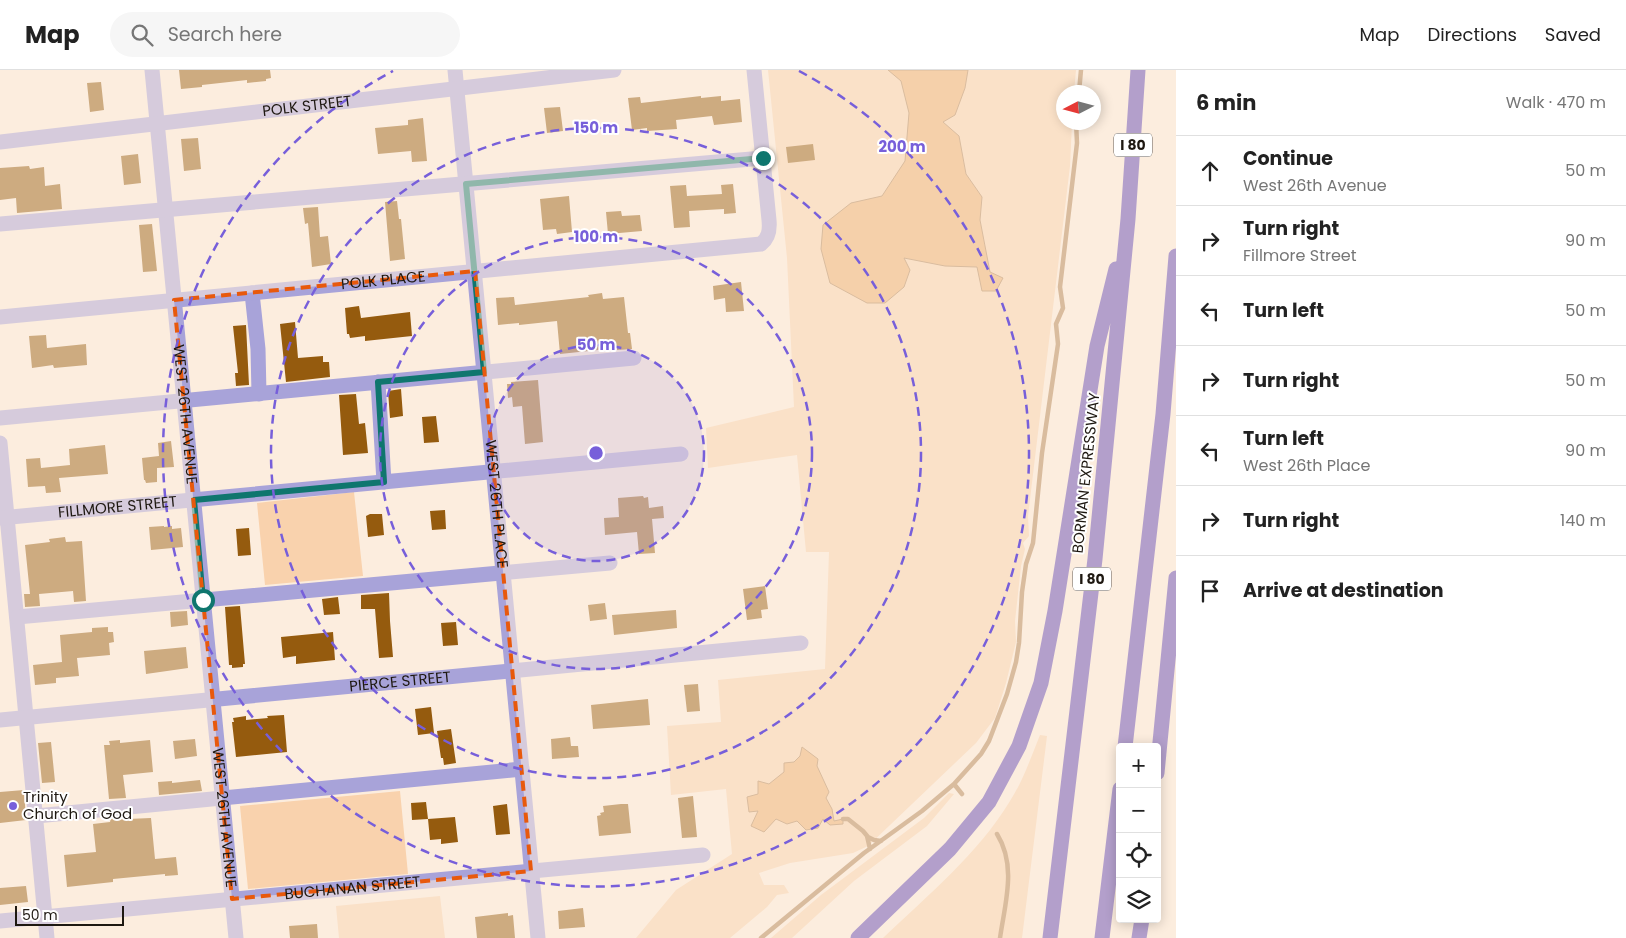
<!DOCTYPE html>
<meta charset="utf-8">
<style>
body{margin:0;font-family:Poppins,sans-serif;background:#f6f6f6;color:#222}
.controls{position:absolute;right:15px;bottom:15px;display:grid;overflow:hidden;border-radius:5px;box-shadow:0 2px 12px #0003}
.controls button{width:45px;height:45px;display:grid;place-items:center;padding:0;border:0;border-bottom:1px solid #e0e0e0;background:#fff;color:#222;font:25px sans-serif}
.compass{position:absolute;left:1056px;top:15px;width:45px;height:45px;border-radius:50%;background:#fff;box-shadow:0 2px 12px #0003;rotate:264deg}
.scale{position:absolute;left:15px;bottom:12px;width:109px;box-sizing:border-box;padding-left:5px;border:2px solid #1e1811;border-top:0;font-size:14px;line-height:18px;white-space:nowrap;color:#1e1811;-webkit-text-stroke:4px #fff;paint-order:stroke}
.stop{position:absolute;width:15px;height:15px;margin:-11px;border:4px solid #0f766e;border-radius:50%;background:#fff}
.stop.end{background:#0f766e;border-color:#fff;box-shadow:0 1px 5px #0008}
.list{margin:0;padding:0;list-style:none}
h2{display:flex;justify-content:space-between;align-items:center;height:65px;margin:0;padding:0 20px;font-size:21px}
h2 small{font-size:16px;font-weight:400;color:#767676}
.list li{display:grid;grid-template-columns:32px 1fr auto;gap:15px;align-items:center;box-sizing:border-box;height:70px;padding:0 20px;border-top:1px solid #e0e0e0}
.list b{display:block;font-size:19px;white-space:nowrap}
.list p{margin:0;font-size:16px;white-space:nowrap;color:#767676}
.list em{font-size:16px;font-style:normal;color:#767676}
.icon{flex:none;width:28px;height:28px;fill:none;stroke:currentColor;stroke-width:2;stroke-linecap:round;stroke-linejoin:round}
.map{position:relative;flex:none;width:1176px;height:868px;overflow:hidden}
header{display:flex;align-items:center;gap:30px;box-sizing:border-box;height:70px;padding:0 25px;background:#fff;border-bottom:1px solid #e0e0e0}
header strong{font-size:24px}
nav{display:flex;gap:28px;margin-inline-start:auto;font-size:18px}
.search{width:350px;height:45px;background:#f6f6f6;display:flex;align-items:center;gap:12px;box-sizing:border-box;padding:0 18px;border-radius:28px;color:#767676;font-size:19px}
main{display:flex}
aside{flex:1;background:#fff}
.map>svg:first-child{display:block}
.green{fill:#f9d2ad}
.water{fill:#eeae6c;stroke:#b08151}
.lines{fill:none;stroke-linecap:round;stroke-linejoin:round}
.stream{stroke:#b08151;stroke-width:4.5}
.building{fill:#955b0e}
.minor{stroke:#a8a3d9;stroke-width:15}
.highway{stroke:#5c42b4;stroke-width:15}
.route{stroke:#0f766e;stroke-width:6}
.marked{fill:none;stroke:#e8590c;stroke-width:4;stroke-dasharray:10 6;stroke-linejoin:round}
.ring{fill:none;stroke:#775fda;stroke-width:2.5;stroke-dasharray:9 6}
.poi-dot{fill:#775fda;stroke:#fff;stroke-width:2}
.labels{text-anchor:middle;stroke-width:4;stroke-linejoin:round;paint-order:stroke}
.shield{fill:#fff;stroke:#625d58;stroke-width:1}
.shield-label{font-size:14px;font-weight:bold;fill:#1e1811}
.street-label{font-size:15px;fill:#1e1811;stroke:#fff}
.poi-label{font-size:15px;fill:#1e1811;stroke:#fff;text-anchor:start}
.centre{fill:#775fda;stroke:#fff;stroke-width:2.5}
.ring-label{font-size:15px;text-anchor:middle;font-weight:bold;fill:#775fda;stroke:#fff;stroke-width:4;stroke-linejoin:round;paint-order:stroke}
</style>
<header>
<strong>Map</strong>
<div class="search"><svg class="icon" aria-label="search" viewBox="0 0 24 24"><circle cx="10" cy="10" r="6"/><path d="M15 15l6 6"/></svg>Search here</div>
<nav><a>Map</a><a>Directions</a><a>Saved</a></nav>
</header>
<main>
<div class="map">
<svg width="1176" height="868" viewBox="0 0 1176 868">
<rect width="100%" height="100%" fill="#fcedde"/>
<!-- green -->
<path class="green" d="M768,0H928L904,188L945,196L977,197L1002,209L990,202L980,150L982,127L966,104L959,66L943,52L965,18L968,0H1076L1074,22H1064V52L1072,53L1070,96L1028,446L1029,466L1023,473L1025,479L1021,496L1015,551L1016,572L1006,613L995,648L976,673L868,776L853,783L790,793L759,803L764,815H784L789,823L777,825L767,837L730,868H636L676,820L732,784L726,719L671,725L667,656L721,652L718,610L825,599L829,482H806L797,385L708,398L706,358L794,337L787,188Z
M354,422L363,506L265,515L257,433Z
M1040,665L1047,666L1022,868H883C928,825 978,784 1010,731C1023,711 1031,687 1040,665Z
M400,721L408,804L248,819L240,736Z
M949,723L954,724L927,756L854,811L792,868H771L821,825L924,748Z
M440,826L445,868H339L336,836Z"/>
<!-- water -->
<path class="water" d="M888,0H968L965,18L955,45L943,52L959,66L966,104L982,127L980,150L990,202L1003,208L996,221H982L977,197L945,196L904,188L910,200L904,217L885,233H867L830,213L821,179L823,155L851,133L882,126L905,91L909,43L901,11Z
M802,677L818,689L817,696L829,722L826,728L832,739L834,751L843,749V754L830,755L823,749L818,758L806,760L797,751L787,754L776,749L764,762L751,756L758,741L749,742L747,727L758,724V711L769,714L784,702V693L794,692L800,686Z"/>
<g class="lines">
<!-- stream -->
<path class="stream" d="M1079,22L1081,0
M954,714L962,724
M843,749H848L863,761L868,767L874,770L881,771
M997,764C1017,796 1005,833 1000,868
M867,766L870,779
M761,868L864,783L922,741L954,714L981,684L989,671L1007,624L1016,592L1019,573L1022,522L1026,494L1033,473L1042,383L1058,274L1056,254L1063,238L1060,217L1077,73L1076,52"/>
</g>
<!-- building -->
<path class="building" d="M179,0H270L271,8L266,9V11L247,13V10L202,15V17L181,19Z
M101,12L104,40L90,42L87,13Z
M701,26V28L721,26V31L740,29L742,52L714,55L712,46L676,50L677,59L647,61V58L632,60L628,28L640,27L641,33Z
M560,37L563,61L547,63L544,38Z
M423,48L427,91L412,92L411,81L378,84L375,58L408,55V50Z
M198,68L201,99L184,101L181,69Z
M813,74L815,90L788,93L786,77Z
M138,84L141,113L124,115L121,86Z
M29,96L30,99L44,97L45,116L60,114L62,139L17,143L16,128L0,130V98Z
M733,114L736,143L724,144V139L689,141L690,157L674,158L670,116L686,115L687,126L722,124L721,115Z
M569,126L572,162L557,164L556,159L543,160L540,129Z
M397,131L399,149H401L405,189L390,191L385,132Z
M318,137L320,167L328,166L331,194L312,197L308,153L305,154L303,138Z
M621,141L622,146L640,145L642,161L608,164L606,142Z
M152,154L157,201L143,202L139,155Z
M741,212L744,241L726,242L725,228L714,230L713,216Z
M602,223L603,229L624,227L628,263H630L632,279L617,280V278L560,284L557,251L519,255V253L498,255L496,228L514,227L515,235L589,227L588,225Z
M359,236L361,248L410,242L412,266L365,271V266L350,268L349,264H347L345,238Z
M295,252L298,288L323,286V292H329L330,307L286,312L280,254Z
M246,255L249,315L236,316L235,303H238L233,256Z
M46,265L47,278L86,274L87,295L54,298L53,295L32,298L29,266Z
M538,310L543,372L525,374L522,336L513,337L512,327L508,328L507,314H511V312Z
M401,319L403,346L390,348L388,321Z
M356,324L359,354L365,353L368,383L343,385L339,325Z
M436,346L439,372L424,373L422,347Z
M171,371L174,397L157,398V412L146,413L145,410H144L142,388L159,386L158,373Z
M105,375L108,404L59,408L61,422L46,423L45,416L28,417L26,389L40,388L41,398L70,395L69,379Z
M643,426L644,428L648,427L649,438L663,436L664,448L652,449L655,483L639,484L637,462L605,465L604,448L619,447L618,428Z
M445,440L446,459L432,460L430,441Z
M370,444H382L384,465L368,467L366,446Z
M164,456V457L172,456V459L181,458L183,477L151,480L149,457Z
M249,458L251,485L238,486L236,459Z
M65,467L66,472L82,471L86,531L74,532L73,521L39,524L40,536L25,537L24,524H30L25,475L50,472L49,469Z
M765,516L768,539L761,540L762,548L747,550L743,519Z
M389,523L390,551L393,587L379,588L375,539H361V525Z
M338,527L340,544L324,545L322,529Z
M605,533L607,549L590,551L588,535Z
M240,536L245,594H243V597L232,598V595H229L225,537Z
M676,540L677,558L614,565L612,545Z
M187,541L188,555L171,557L170,542Z
M456,552L458,575L443,576L441,553Z
M108,557V562H113L114,572L109,573L110,585L77,588L79,606L56,608V613L35,615L33,595L62,592L60,565L92,562V558Z
M333,562L335,590L296,594V586L283,588L281,567Z
M186,577L188,598L146,604L144,581Z
M698,614L700,641L687,642L684,615Z
M648,629L650,655L593,659L591,635Z
M431,637L434,663L418,665L415,639Z
M284,645L287,682L236,687L232,652H234L233,648L246,646V650L268,648L267,646Z
M451,659L456,693L444,695L443,688H441L437,661Z
M570,667L571,676H578L579,687L552,689L551,669Z
M195,669L197,686L175,689L173,671Z
M120,670V673L150,670L153,702L123,705L126,728L109,729L104,675H110L109,671Z
M51,672L55,712L42,713L38,673Z
M200,710L202,721L159,725L158,712L172,711V713Z
M24,720L26,750L0,753V722Z
M693,726L697,767L682,768L678,728Z
M426,732L428,749L412,750L411,733Z
M507,734L510,764L496,765L493,736Z
M621,734H628L631,763L599,766L597,746L601,745L600,743L604,742L603,736Z
M128,747V749L151,748L155,789L176,787L178,805L165,806V804L113,809V812L67,817L64,785L96,782L93,754L110,752L111,748Z
M455,747L458,772L441,774V769L430,770L428,749Z
M26,816L28,832L0,835V818Z
M583,838L585,857L559,859L558,841Z
M508,843V846L513,845L515,868H477L475,847Z
M317,854L318,868H290L289,856Z"/>
<g class="lines">
<!-- minor -->
<g class="minor">
<path id="s1" d="M152,0L236,868"/>
<path id="s2" d="M455,0L538,868"/>
<path id="s3" d="M0,72L614,0"/>
<path d="M0,154L763,88"/>
<path d="M252,223L258,279L259,324"/>
<path id="s4" d="M0,247L761,174C769,168 770,160 769,150L754,0"/>
<path d="M378,312L384,412"/>
<path d="M0,348L634,288"/>
<path d="M0,373L47,868"/>
<path id="s5" d="M0,448L681,384"/>
<path d="M17,547L610,493"/>
<path id="s6" d="M0,650L801,573"/>
<path d="M36,746L522,699"/>
<path id="s7" d="M0,851L703,785"/>
</g>
<!-- highway -->
<path class="highway" d="M1125,677L1163,344L1176,186
M1157,703L1176,508
M858,868L950,779L989,732L1019,676L1041,613L1055,541L1097,276L1116,199
M1050,868L1095,489L1128,149L1138,0
M1102,868L1120,719
M1139,868L1142,849"/>
</g>
<g class="lines">
<!-- route -->
<path class="route" d="M203,530L194,430L384,412L378,312L484,302L466,114L763,88"/>
</g>
<!-- marked area -->
<path d="M0 0H1176V868H0ZM475,201L531,801L232,829L174,230Z" fill="#fcedde" fill-opacity=".55" fill-rule="evenodd"/>
<path class="marked" d="M475,201L531,801L232,829L174,230Z"/>
<!-- distance rings -->
<circle cx="596" cy="383" r="108" fill="#775fda" fill-opacity=".12"/>
<g class="ring">
<circle cx="596" cy="383" r="108"/>
<circle cx="596" cy="383" r="216"/>
<circle cx="596" cy="383" r="325"/>
<path d="M799 1A433 433 0 1 1 393 1"/>
</g>
<!-- markers -->
<circle class="poi-dot" cx="13" cy="736" r="5"/>
<g class="labels">
<!-- shield labels -->
<g class="shield">
<rect x="1114" y="63.5" width="38" height="23" rx="4"/>
<rect x="1073" y="497.5" width="38" height="23" rx="4"/>
</g>
<g class="shield-label">
<text x="1133" y="80">I 80</text>
<text x="1092" y="514">I 80</text>
</g>
<!-- street labels -->
<g class="street-label">
<text dy="5" stroke="none"><textPath href="#s3" startOffset="309">POLK STREET</textPath></text>
<text dy="5" stroke="none"><textPath href="#s4" startOffset="385">POLK PLACE</textPath></text>
<text dy="5" stroke="none"><textPath href="#s1" startOffset="346">WEST 26TH AVENUE</textPath></text>
<text transform="translate(1086 403) rotate(-84)" y="5">BORMAN EXPRESSWAY</text>
<text dy="5" stroke="none"><textPath href="#s2" startOffset="436">WEST 26TH PLACE</textPath></text>
<text dy="5" stroke="none"><textPath href="#s5" startOffset="118">FILLMORE STREET</textPath></text>
<text dy="5" stroke="none"><textPath href="#s6" startOffset="402">PIERCE STREET</textPath></text>
<text dy="5" stroke="none"><textPath href="#s1" startOffset="751">WEST 26TH AVENUE</textPath></text>
<text dy="5" stroke="none"><textPath href="#s7" startOffset="354">BUCHANAN STREET</textPath></text>
</g>
<!-- poi labels -->
<g class="poi-label">
<text x="23" y="732">Trinity<tspan x="23" dy="17">Church of God</tspan></text>
</g>
</g>
<circle cx="596" cy="383" r="8" class="centre"/>
<g class="ring-label">
<text x="596" y="63">150 m</text>
<text x="902" y="82">200 m</text>
<text x="596" y="172">100 m</text>
<text x="596" y="280">50 m</text>
</g>
</svg>
<div class="controls">
<button>+</button>
<button>−</button>
<button><svg class="icon" aria-label="locate" viewBox="0 0 24 24"><circle cx="12" cy="12" r="6"/><path d="M12 2v4M12 18v4M2 12h4M18 12h4"/></svg></button>
<button><svg class="icon" aria-label="layers" viewBox="0 0 24 24"><path d="M12 4l9 5-9 5-9-5zM3 14l9 5 9-5"/></svg></button>
</div>
<svg class="compass" viewBox="-18 -18 36 36"><path d="M0-13l5 13h-10z" fill="#e53935"/><path d="M0 13l5-13h-10z" fill="#767676"/></svg>
<div class="scale">50 m</div>
<div class="stop" style="left:203px;top:530px"></div>
<div class="stop end" style="left:763px;top:88px"></div>
</div>
<aside>
<h2>6 min<small>Walk · 470 m</small></h2>
<ul class="list">
<li><svg class="icon" aria-label="ahead" viewBox="0 0 24 24"><path d="M12 20V5M6 11l6-6 6 6"/></svg><div><b>Continue</b><p>West 26th Avenue</p></div><em>50 m</em></li>
<li><svg class="icon" aria-label="right" viewBox="0 0 24 24"><path d="M7 20v-9h11M14 6l5 5-5 5"/></svg><div><b>Turn right</b><p>Fillmore Street</p></div><em>90 m</em></li>
<li><svg class="icon" aria-label="left" viewBox="0 0 24 24"><path d="M17 20v-9H6M10 6l-5 5 5 5"/></svg><div><b>Turn left</b></div><em>50 m</em></li>
<li><svg class="icon" aria-label="right" viewBox="0 0 24 24"><path d="M7 20v-9h11M14 6l5 5-5 5"/></svg><div><b>Turn right</b></div><em>50 m</em></li>
<li><svg class="icon" aria-label="left" viewBox="0 0 24 24"><path d="M17 20v-9H6M10 6l-5 5 5 5"/></svg><div><b>Turn left</b><p>West 26th Place</p></div><em>90 m</em></li>
<li><svg class="icon" aria-label="right" viewBox="0 0 24 24"><path d="M7 20v-9h11M14 6l5 5-5 5"/></svg><div><b>Turn right</b></div><em>140 m</em></li>
<li><svg class="icon" aria-label="arrive" viewBox="0 0 24 24"><path d="M6 21V4h12l-3 4 3 4H6"/></svg><div><b>Arrive at destination</b></div></li>
</ul>
</aside>
</main>
